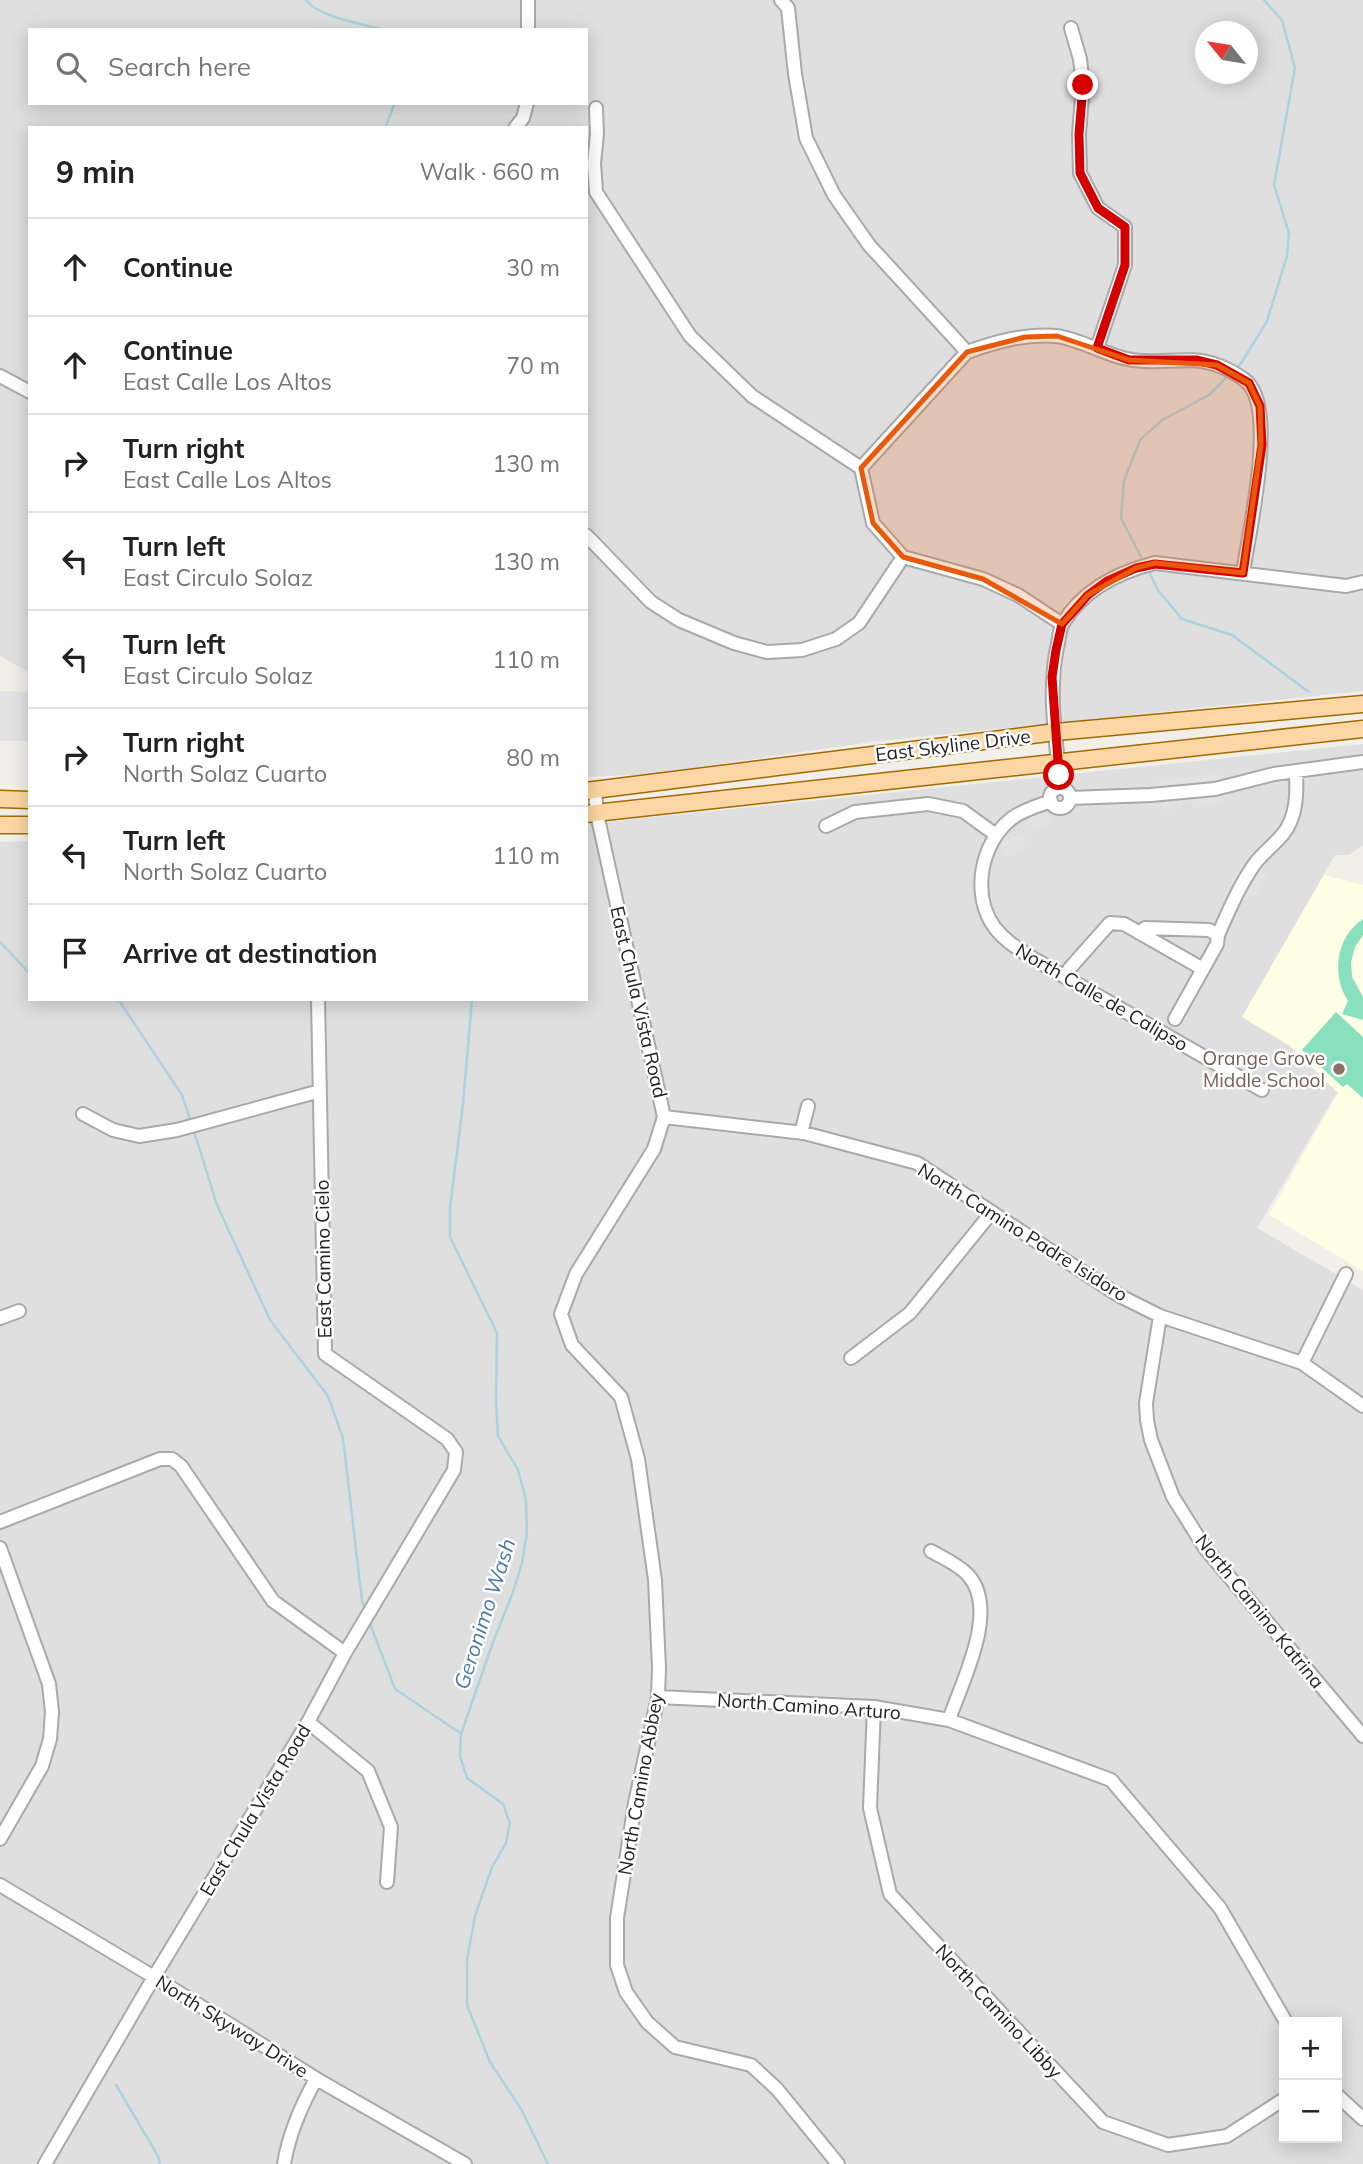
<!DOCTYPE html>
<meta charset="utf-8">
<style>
body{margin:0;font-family:Mulish,sans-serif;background:#f2f2f2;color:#222}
.controls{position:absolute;right:21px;bottom:21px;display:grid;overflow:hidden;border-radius:0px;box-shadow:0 4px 18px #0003}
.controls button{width:63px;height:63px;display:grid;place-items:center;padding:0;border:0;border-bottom:2px solid #e0e0e0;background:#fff;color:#222;font:35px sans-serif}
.compass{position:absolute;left:1195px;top:21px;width:63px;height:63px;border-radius:50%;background:#fff;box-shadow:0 4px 18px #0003;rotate:300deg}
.stop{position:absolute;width:21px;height:21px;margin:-16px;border:5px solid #d40000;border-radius:50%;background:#fff}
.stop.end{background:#d40000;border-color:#fff;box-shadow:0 2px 7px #0008}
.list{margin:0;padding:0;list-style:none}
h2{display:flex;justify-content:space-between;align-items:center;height:91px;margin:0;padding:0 28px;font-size:30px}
h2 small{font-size:23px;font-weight:400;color:#767676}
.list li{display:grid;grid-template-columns:46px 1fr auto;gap:21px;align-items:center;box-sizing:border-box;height:98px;padding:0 28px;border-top:2px solid #e0e0e0}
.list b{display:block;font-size:26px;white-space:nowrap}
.list p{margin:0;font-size:23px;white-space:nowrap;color:#767676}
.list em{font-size:23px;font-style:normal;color:#767676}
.icon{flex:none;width:38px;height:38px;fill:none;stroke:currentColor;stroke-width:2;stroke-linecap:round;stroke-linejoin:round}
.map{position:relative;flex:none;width:1363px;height:2164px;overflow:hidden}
.search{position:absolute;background:#fff;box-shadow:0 4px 18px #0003;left:28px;top:28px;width:560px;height:77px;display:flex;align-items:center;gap:18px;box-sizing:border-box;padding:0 24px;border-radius:0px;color:#767676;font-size:26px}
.panel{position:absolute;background:#fff;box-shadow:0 4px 18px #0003;left:28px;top:126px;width:560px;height:875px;border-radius:0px}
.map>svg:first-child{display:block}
.residential{fill:#e0dfdf;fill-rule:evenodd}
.education{fill:#ffffe5}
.pitch{fill:#88e0be}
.parking{fill:#e2e2e2}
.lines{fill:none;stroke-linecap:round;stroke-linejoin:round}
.stream{stroke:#aad3df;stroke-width:2.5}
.minor-casing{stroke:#a9a9a9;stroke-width:16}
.major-casing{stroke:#a06b00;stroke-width:19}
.minor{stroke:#fff;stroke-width:12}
.major{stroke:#fcd6a4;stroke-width:16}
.route{stroke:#d40000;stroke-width:9}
.marked{fill:#e8590c;fill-opacity:0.2;stroke:#e8590c;stroke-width:5;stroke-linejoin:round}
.education-dot{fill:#8d6e63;stroke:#fff;stroke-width:2.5}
.labels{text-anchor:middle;stroke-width:5;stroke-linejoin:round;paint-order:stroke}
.street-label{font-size:19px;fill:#222;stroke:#fff}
.education-label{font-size:19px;fill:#785e54;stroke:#fff;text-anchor:end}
.water-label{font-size:21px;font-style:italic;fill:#4a7aab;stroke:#fff}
</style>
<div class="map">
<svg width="1363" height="2164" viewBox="0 0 1363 2164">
<rect width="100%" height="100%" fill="#f2efe9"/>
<!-- residential -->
<path class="residential" d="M0,0H1363V691L871,742L651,774L586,777V128H30V673L0,656ZM30,30H586V103H30ZM1206,32H1248V74H1206Z
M1363,744V845L1349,855H1335L1242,1017L1290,1046L1339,1089L1257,1228L1363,1290V2164H0V842L30,841V999H586V824ZM1284,2022H1337V2138H1284Z"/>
<!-- education -->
<path class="education" d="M1324,875L1363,885V1271L1269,1215L1338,1093L1290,1046L1242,1017Z"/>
<!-- pitch -->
<path class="pitch" d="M1363,919V935L1355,947L1351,962L1352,977L1363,997V1020L1342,1014L1348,1001C1331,974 1336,937 1363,919Z
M1336,1012L1363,1037V1098L1347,1084L1343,1087L1302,1050Z"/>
<!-- parking -->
<path class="parking" d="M0,691L30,692V741H0Z
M1220,773L1224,804L1193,807L1191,800L1182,801L1183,808L1162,810L1158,780Z
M1047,810L1052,824L1022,836L1027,849L1005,858L999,843L1034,829L1029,817Z
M1252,848L1267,856L1259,870L1268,876L1254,898L1248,895L1239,909L1222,898Z"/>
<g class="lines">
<!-- stream -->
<path class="stream" d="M306,0C318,17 363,24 384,30
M385,128L395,103
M1234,370L1242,362L1267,321L1287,256L1289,233L1274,185L1295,68L1282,20L1264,0
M1143,561L1121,518L1124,481L1140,440L1162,420L1209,395L1229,375
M1148,570L1158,590L1182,619L1232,635L1309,692
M0,942L30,974
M118,999L182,1095L191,1122
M472,999L463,1104L450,1208V1237L497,1333L496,1401L498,1436L518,1470L526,1500L527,1532L522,1563L513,1592L492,1645L461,1734L460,1756L467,1778L503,1804L510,1823L506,1843L492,1867L475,1916L467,1960V2005L490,2062L521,2109L548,2164
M193,1128L217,1205L270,1320L328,1396L343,1438L362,1601L366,1611
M369,1621L395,1689L460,1733
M116,2085L158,2156L160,2164"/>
<!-- minor casing -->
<g class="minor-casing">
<path id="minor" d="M528,0V30
M781,0L788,8L795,74L806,138L834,195L869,245L967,352
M1071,28L1080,59L1083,85L1079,134L1080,173L1098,208L1125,227V265L1097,348
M596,108L597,134L594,163L596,192L690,336L752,396L861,468
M515,128L523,118L527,103
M0,376L30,392
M861,468L967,352C995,342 1026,333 1056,336C1080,339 1103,354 1127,359C1156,366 1188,354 1217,365C1226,368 1243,377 1249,384C1276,416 1249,531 1243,573
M861,468L873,523L903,557L983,579L1018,595L1062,624
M586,535L651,602L679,620L734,643L767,652L802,650L836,639L859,623L903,557
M1061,788C1056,741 1047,690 1058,643C1059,637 1060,628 1063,623C1083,590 1119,572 1155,563L1346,586L1363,582
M1050 798a10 10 0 1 1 20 0a10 10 0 1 1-20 0Z
M595,790L597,814L664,1117L654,1149L576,1274L561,1314L572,1345L621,1397L638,1459L655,1580L659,1668L658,1697L635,1803L617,1918V1965L626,1992L647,2022L675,2047L751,2065L777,2089L838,2164
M1070,798L1151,795L1215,789L1274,774L1363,762
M1051,801C1038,806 1022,810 1011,819C980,844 971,896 995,928C1006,942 1020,950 1034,959L1262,1090
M826,826L855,812L928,804L963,811L996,835
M1139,933L1145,928L1209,930L1218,935
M1065,977L1070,968L1110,923L1124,924L1203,969
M1175,1019L1217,944L1218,935C1229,910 1240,884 1256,862C1264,852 1275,844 1283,834C1297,817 1297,793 1296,772
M83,1114L113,1130L139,1136L177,1130L320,1091
M664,1117L804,1133L917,1163L1118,1295L1160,1316L1302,1363L1363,1406
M801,1133L808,1106
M1160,1316L1146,1403L1147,1420L1151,1440L1173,1497L1205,1548L1363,1736
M0,1318L19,1311
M851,1358L910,1313L992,1212
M1302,1363L1346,1274
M0,1522L160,1459H172L181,1466L273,1601L345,1653
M0,1548L49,1684L52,1712L50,1739L42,1766L0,1839
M931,1551C943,1558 958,1564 968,1575C1000,1610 962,1681 949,1720
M658,1697L874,1707L949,1720L1111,1780L1220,1908L1286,2022
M874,1707L870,1808L890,1894L1103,2122L1168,2145L1227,2136L1284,2099
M308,1722L368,1771L391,1827L387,1882
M0,1885L154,1977L320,2081L465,2164
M1337,2095L1363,2119
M45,2164L154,1977L308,1722L345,1653L454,1470L456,1452L447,1439L325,1354L318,999
M284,2164C289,2133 301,2106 316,2079"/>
</g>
<!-- major casing -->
<g class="major-casing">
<path id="major" d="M586,791L1056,732L1363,704
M0,799L30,800
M586,814L1363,729
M0,825H30"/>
</g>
<!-- minor -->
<use href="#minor" class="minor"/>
<!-- major -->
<use href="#major" class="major"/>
</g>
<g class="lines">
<!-- route -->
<path class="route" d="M1059,775L1052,677L1056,650L1062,624L1088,595L1107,581L1136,568L1155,564L1243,573L1262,445L1260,406L1249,383L1217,365L1196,360H1129L1097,348L1125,265V227L1098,208L1080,173L1079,134L1083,85"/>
</g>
<!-- marked area -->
<path class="marked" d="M1057,336L1129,360L1217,365L1249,383L1260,406L1261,445L1243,573L1155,563L1136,568L1088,595L1062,624L983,579L903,557L873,523L861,468L967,352L1025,337Z"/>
<!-- markers -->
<circle class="education-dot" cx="1339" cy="1069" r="7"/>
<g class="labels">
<!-- street labels -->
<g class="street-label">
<text transform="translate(953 745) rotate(-7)" y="7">East Skyline Drive</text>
<text transform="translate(1102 997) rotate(30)" y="7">North Calle de Calipso</text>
<text transform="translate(639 1002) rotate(77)" y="7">East Chula Vista Road</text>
<text transform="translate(1023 1232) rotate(32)" y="7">North Camino Padre Isidoro</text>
<text transform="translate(323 1259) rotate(-91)" y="7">East Camino Cielo</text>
<text transform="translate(1260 1611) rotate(51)" y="7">North Camino Katrina</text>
<text transform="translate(809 1706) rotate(4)" y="7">North Camino Arturo</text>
<text transform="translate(640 1784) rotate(-80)" y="7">North Camino Abbey</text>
<text transform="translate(255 1810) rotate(-59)" y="7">East Chula Vista Road</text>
<text transform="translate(999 2011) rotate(47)" y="7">North Camino Libby</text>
<text transform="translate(232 2026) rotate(32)" y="7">North Skyway Drive</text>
</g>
<!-- education labels -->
<g class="education-label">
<text x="1325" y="1065">Orange Grove<tspan x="1325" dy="22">Middle School</tspan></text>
</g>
<!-- water labels -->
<g class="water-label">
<text transform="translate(485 1614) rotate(-72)" y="7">Geronimo Wash</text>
</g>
</g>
</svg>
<div class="controls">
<button>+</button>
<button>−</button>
</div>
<svg class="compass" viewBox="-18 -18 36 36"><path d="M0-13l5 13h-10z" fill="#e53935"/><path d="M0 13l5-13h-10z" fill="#767676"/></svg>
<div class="stop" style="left:1059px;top:775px"></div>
<div class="stop end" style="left:1083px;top:85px"></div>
<div class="search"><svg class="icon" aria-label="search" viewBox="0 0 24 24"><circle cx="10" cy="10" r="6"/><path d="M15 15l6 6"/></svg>Search here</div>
<section class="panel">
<h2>9 min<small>Walk · 660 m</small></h2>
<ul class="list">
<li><svg class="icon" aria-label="ahead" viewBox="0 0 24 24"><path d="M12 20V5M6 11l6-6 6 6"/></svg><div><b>Continue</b></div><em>30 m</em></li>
<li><svg class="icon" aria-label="ahead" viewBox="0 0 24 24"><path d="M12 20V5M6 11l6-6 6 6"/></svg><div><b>Continue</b><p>East Calle Los Altos</p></div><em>70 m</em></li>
<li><svg class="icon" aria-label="right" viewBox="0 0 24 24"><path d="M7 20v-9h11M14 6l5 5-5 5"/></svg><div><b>Turn right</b><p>East Calle Los Altos</p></div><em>130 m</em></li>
<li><svg class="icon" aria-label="left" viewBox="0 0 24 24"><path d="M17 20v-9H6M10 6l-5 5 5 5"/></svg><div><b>Turn left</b><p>East Circulo Solaz</p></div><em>130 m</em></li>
<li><svg class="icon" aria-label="left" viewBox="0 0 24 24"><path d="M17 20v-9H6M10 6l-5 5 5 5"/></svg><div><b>Turn left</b><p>East Circulo Solaz</p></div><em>110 m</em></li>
<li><svg class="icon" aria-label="right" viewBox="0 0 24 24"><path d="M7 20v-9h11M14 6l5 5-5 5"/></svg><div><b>Turn right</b><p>North Solaz Cuarto</p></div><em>80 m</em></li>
<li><svg class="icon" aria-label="left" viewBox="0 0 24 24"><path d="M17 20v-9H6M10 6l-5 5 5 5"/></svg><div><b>Turn left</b><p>North Solaz Cuarto</p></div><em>110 m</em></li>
<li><svg class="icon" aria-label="arrive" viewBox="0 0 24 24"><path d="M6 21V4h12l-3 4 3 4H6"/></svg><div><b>Arrive at destination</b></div></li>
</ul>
</section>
</div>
